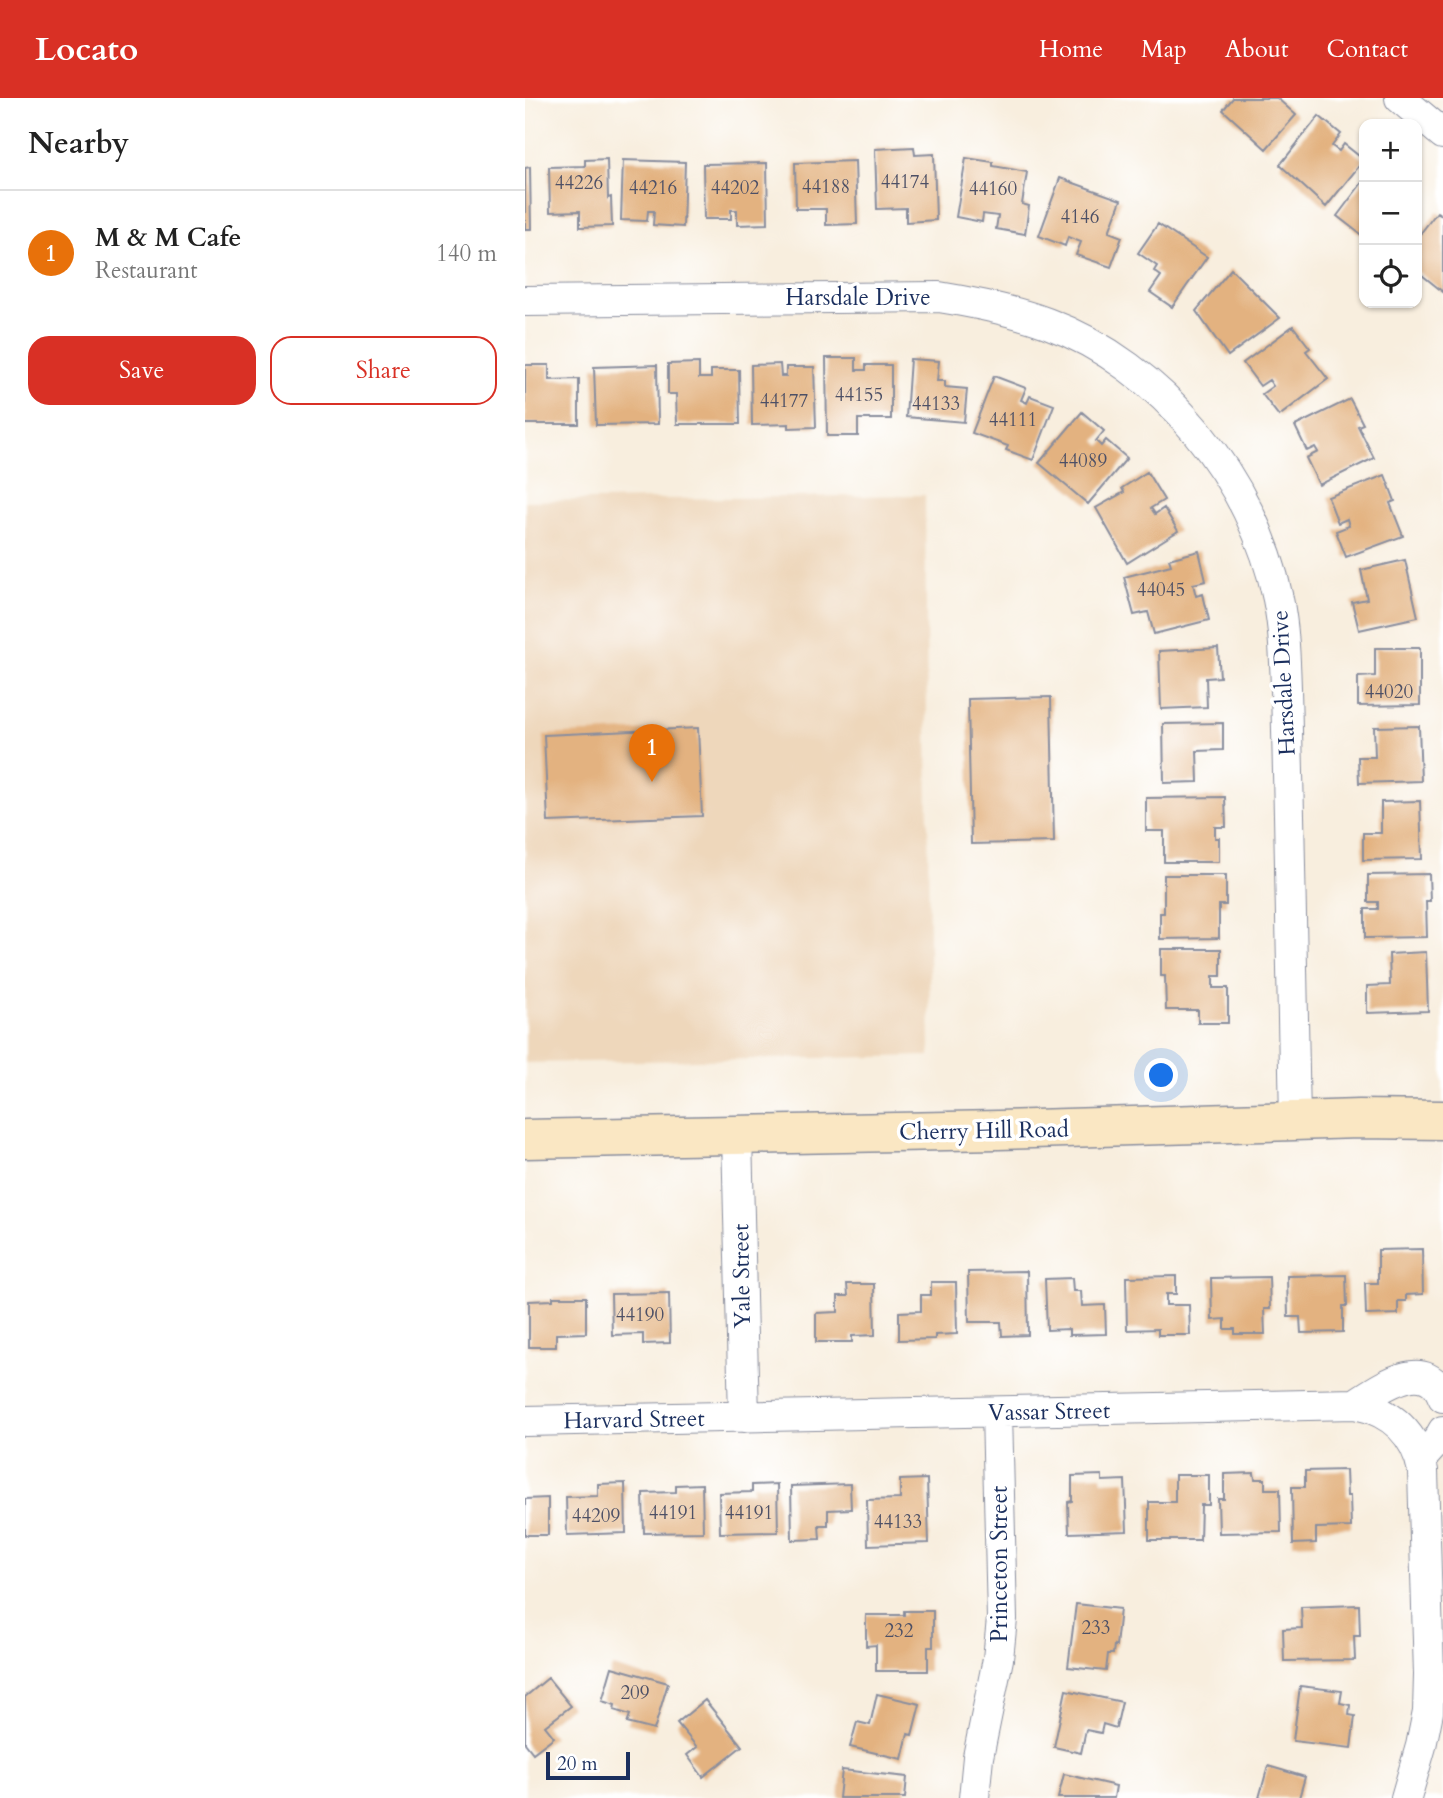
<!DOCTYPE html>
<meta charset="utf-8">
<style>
body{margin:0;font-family:Cardo,serif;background:#f2f2f2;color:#222}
.controls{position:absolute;right:21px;top:21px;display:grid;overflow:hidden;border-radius:14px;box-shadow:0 2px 5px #0004}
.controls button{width:63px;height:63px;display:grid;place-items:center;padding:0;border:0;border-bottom:2px solid #e0e0e0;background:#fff;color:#222;font:35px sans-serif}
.scale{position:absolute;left:21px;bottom:18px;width:84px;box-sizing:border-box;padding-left:7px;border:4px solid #1b2f5e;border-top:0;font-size:19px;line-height:24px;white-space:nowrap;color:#1b2f5e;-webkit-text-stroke:5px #fff;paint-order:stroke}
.you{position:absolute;left:637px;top:978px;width:24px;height:24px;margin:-18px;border:5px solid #fff;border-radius:50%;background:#1a73e8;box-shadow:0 0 0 10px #1a73e833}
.badge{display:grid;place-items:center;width:46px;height:46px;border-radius:50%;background:#d93025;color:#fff;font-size:23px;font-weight:700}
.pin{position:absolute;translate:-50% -58px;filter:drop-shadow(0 2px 4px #0008)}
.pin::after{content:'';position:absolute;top:37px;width:24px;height:21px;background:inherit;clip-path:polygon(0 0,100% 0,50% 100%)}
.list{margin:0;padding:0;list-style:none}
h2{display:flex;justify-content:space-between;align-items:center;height:91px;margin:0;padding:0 28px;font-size:30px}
h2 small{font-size:23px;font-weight:400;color:#767676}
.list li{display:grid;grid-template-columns:46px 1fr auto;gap:21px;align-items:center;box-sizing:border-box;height:126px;padding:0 28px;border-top:2px solid #e0e0e0}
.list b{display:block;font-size:26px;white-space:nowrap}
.list p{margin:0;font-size:23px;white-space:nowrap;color:#767676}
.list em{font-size:23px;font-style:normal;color:#767676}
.actions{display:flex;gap:14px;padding:21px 28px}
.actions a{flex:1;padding:16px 0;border:2px solid #d93025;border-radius:21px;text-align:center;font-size:24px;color:#d93025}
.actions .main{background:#d93025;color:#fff}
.icon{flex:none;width:38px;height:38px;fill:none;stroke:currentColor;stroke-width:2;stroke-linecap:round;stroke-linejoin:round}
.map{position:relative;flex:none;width:918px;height:1700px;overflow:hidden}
header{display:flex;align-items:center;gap:42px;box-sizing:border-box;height:98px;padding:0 35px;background:#d93025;color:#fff}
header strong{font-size:33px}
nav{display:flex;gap:38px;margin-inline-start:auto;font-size:24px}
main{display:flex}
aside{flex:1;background:#fff}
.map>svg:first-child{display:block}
.built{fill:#eed7bb}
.building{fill:#e3b280}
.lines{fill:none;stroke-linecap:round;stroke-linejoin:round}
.minor-casing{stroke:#8a8e9e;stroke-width:32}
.secondary-casing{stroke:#8a8e9e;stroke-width:41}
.minor{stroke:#fff;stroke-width:30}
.secondary{stroke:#fae7c3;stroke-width:38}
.labels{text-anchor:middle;stroke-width:7;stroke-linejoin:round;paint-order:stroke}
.number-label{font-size:19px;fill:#4d5066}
.street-label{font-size:23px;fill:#1b2f5e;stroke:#fff}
</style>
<header>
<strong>Locato</strong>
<nav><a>Home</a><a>Map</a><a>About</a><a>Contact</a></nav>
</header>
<main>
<aside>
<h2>Nearby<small></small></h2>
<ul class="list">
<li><span class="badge" style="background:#e8710a">1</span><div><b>M &amp; M Cafe</b><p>Restaurant</p></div><em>140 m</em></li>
</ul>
<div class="actions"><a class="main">Save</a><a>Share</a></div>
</aside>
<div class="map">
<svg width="918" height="1700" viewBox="0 0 918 1700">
<rect width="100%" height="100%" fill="#fff"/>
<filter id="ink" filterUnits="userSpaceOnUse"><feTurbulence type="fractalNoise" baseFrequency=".0143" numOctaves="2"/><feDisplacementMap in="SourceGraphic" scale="14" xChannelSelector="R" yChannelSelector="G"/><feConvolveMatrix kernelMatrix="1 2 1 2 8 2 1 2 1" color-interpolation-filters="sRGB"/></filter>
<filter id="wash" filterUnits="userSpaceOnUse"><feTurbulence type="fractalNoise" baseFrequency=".00686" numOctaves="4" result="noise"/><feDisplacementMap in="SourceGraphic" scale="28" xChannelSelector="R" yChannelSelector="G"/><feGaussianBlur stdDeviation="1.57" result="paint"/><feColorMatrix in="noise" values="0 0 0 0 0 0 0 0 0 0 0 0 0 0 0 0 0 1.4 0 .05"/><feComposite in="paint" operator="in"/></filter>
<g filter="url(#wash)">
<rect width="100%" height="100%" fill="#f8eede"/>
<!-- built -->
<path class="built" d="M400,397L405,958L0,965V403Z"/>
<g id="blocks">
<!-- building -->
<path class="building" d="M708,0H752L771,17L741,51L698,12Z
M794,18L816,36L807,48L814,53L819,46L839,62L801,109L755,67Z
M389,49L390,57L409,56L411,122L381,124V110L352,111L350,51Z
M441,60L468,64V68L502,74L497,106L504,108L500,136L471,131L473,118L458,116L457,124L431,119Z
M82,61L83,100L86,99L87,128L55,129V113L25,114L24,69L60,68V62Z
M98,62L160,64L158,129L128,127L129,113H123L122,123L96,122Z
M330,63L332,126L301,127V111H271L270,65Z
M242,65L243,126L212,127V112H206V121H179L178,66Z
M5,69L6,131H0V70Z
M535,80L596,102L584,134L597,139L586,169L551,157L556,144L543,139L540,148L514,138Z
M839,82V139L812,118Z
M912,114L918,118V194L892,173V140Z
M633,126L682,159L647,209L625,194L636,178L629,173L632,168L613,155Z
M706,171L755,220L703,258L671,213Z
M768,228L785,250L781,253L803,281L754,318L737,296L748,288L744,282L735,288L718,265Z
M301,260H331V272H341V267H366V321H333V338H302Z
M385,261L414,263L412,283H420V289L442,291L439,324L381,319Z
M174,265V280H186V272H214L215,326H152L151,296H143V266Z
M255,266L256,278H261V269H289L291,329L264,330V326L227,327L226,267Z
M0,267H24V282L54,281V326H0Z
M132,267L133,326L71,327L69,269Z
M469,278L501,290L496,302L502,305L505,298L529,307L508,362L481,352L483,348L447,335Z
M825,301L838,326L833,328L849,360L794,387L781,360L793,354L790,349L782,353L770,328Z
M557,314L579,333L571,343L576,348L581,342L602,360L563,406L514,365Z
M622,374L639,402L626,410L630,416L639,410L653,433L602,465L571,410L599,394L597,390Z
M860,377L870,403L865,405L878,438L821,459L811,433L824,428L822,421L813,425L803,399Z
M674,453L681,483L668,486L671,498L678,496L684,522L629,536L623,514L609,517L599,479L646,467L644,461Z
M880,462L893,519L834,532L827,504L842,501L836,472Z
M693,550L695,579L681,580L682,609L636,611L634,553Z
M850,550H895V607L833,608V579L850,578Z
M526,599L529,744L446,746L443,601Z
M698,625V652L672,653L673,684L639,685L638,626Z
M894,628L896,683L834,685L833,659H850L849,629Z
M173,630L177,718L23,724L19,637Z
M700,699L701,729H690V740H694V764H639V733H621V700Z
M895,703L897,761L838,762V735H856V704Z
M904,776L905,803H901L902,839L840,840V811H853V804H843V777Z
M639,777H701V807H694V840L635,841V815H639Z
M636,851H696V878H688V890H703V925H673V912H641L640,878H636Z
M901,854L903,913L842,915V888L865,887L864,856Z
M897,1151L898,1196L881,1197V1203H873V1216L841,1217L840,1185H853V1152Z
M502,1173L503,1237L477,1238L476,1224H444L443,1174Z
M821,1177L822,1208H818V1234L776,1235L775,1219H763L762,1178Z
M651,1178V1196H641V1207H664L665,1237H633V1231L602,1232L601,1179Z
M744,1179L745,1211H739L740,1236H710V1231H700V1221L687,1222L686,1180Z
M547,1180L548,1193H556L557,1208L580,1207L581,1236L544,1237V1231L522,1232L520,1181Z
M406,1184H431L432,1236L410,1237V1241L374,1242V1214L396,1213V1197H406Z
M322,1186H349L350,1237L327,1238V1244H291V1215L313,1214V1198H323Z
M144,1195L145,1245L118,1246V1236L87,1237L86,1196Z
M28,1199H61V1235L31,1236V1249H4V1203L28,1202Z
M821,1372L822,1398H825L826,1429L791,1430V1445L768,1446L767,1389H780V1373Z
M729,1375L730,1381H740V1391H755L756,1434L694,1435L693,1401H699V1376Z
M577,1377V1383L600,1382L602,1433L544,1435L543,1404L547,1403V1378Z
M650,1377H684V1407H676L675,1442H624V1404H650Z
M402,1381L404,1445L343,1447L342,1402L375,1401V1382Z
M100,1385L101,1435L42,1437L41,1399L73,1398V1386Z
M177,1386L178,1434L119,1435L118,1395L151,1394V1387Z
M252,1386L253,1434L195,1435L194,1395L227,1394V1387Z
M325,1386L326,1411L303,1412V1427H294L295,1441L267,1442L266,1388Z
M23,1400V1437H0V1401Z
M551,1506L595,1511L591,1548L589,1547L588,1556H583L581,1573L543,1569Z
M834,1507L835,1538H829L830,1562L759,1563L758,1531L777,1530L776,1509Z
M379,1513H408V1549H403V1573H351V1547L341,1548V1517H379Z
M87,1569L143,1585L129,1632L102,1625L105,1617L89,1612L90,1607L77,1603Z
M23,1580L46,1608L20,1628L29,1639L8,1655L0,1645V1599Z
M775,1588L817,1593L815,1605L825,1607L824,1617L830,1618L826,1650L768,1643Z
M541,1592L597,1604L591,1630L578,1626L576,1635L561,1632L556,1655L529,1649Z
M352,1596L395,1606L387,1637L383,1636L377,1661L325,1649L332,1624L345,1627Z
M180,1602L217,1648L178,1679L162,1657L172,1649L152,1625Z
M743,1668L780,1679L774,1700H734Z
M317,1672L382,1679L380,1700H314Z
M539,1676L591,1688L589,1700H533Z"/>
</g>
</g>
<g filter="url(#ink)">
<use href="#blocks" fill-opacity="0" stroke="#8a8e9e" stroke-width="2"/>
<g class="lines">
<!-- minor casing -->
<g class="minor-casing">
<path id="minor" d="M875,0L918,36
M0,203L414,199C451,205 487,212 522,225C637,267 729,382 753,501C759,530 760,560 761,590C762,632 763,674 764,717C766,819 768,921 770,1023
M212,1038L219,1319
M830,1306C854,1291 901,1255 918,1299
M0,1323L830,1306C866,1313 891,1336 898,1373L904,1577L903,1614L896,1648L881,1700
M896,1361L913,1342L918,1333
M449,1700L453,1659L473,1561L477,1521L472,1314"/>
</g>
<!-- secondary casing -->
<g class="secondary-casing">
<path id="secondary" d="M0,1041L473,1032L834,1021L918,1022"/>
</g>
<!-- minor -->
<use href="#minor" class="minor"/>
<!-- secondary -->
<use href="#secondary" class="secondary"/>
</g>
</g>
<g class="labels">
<!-- number labels -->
<g class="number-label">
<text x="380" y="90">44174</text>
<text x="54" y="91">44226</text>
<text x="301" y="95">44188</text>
<text x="128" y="96">44216</text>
<text x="210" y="96">44202</text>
<text x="468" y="97">44160</text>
<text x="555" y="125">4146</text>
<text x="334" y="303">44155</text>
<text x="259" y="309">44177</text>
<text x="411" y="312">44133</text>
<text x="488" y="328">44111</text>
<text x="558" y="369">44089</text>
<text x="636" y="498">44045</text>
<text x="864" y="600">44020</text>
<text x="115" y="1223">44190</text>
<text x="148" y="1421">44191</text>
<text x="224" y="1421">44191</text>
<text x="71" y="1424">44209</text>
<text x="373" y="1430">44133</text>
<text x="571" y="1536">233</text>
<text x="374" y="1539">232</text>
<text x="110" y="1601">209</text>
</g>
<!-- street labels -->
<g class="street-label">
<text x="333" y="207">Harsdale Drive</text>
<text transform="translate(758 585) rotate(-93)" y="8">Harsdale Drive</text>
<text transform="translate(459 1032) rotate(-1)" y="8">Cherry Hill Road</text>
<text transform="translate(216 1178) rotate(-91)" y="8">Yale Street</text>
<text transform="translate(524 1313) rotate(-1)" y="8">Vassar Street</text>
<text transform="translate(109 1321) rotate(-1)" y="8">Harvard Street</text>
<text transform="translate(474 1466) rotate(-90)" y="8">Princeton Street</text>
</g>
</g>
</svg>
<div class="controls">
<button>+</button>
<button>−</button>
<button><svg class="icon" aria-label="locate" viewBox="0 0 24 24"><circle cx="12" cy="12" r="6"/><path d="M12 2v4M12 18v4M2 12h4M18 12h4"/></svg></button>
</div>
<div class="scale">20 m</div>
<div class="you"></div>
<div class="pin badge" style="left:127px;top:684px;background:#e8710a">1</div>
</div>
</main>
